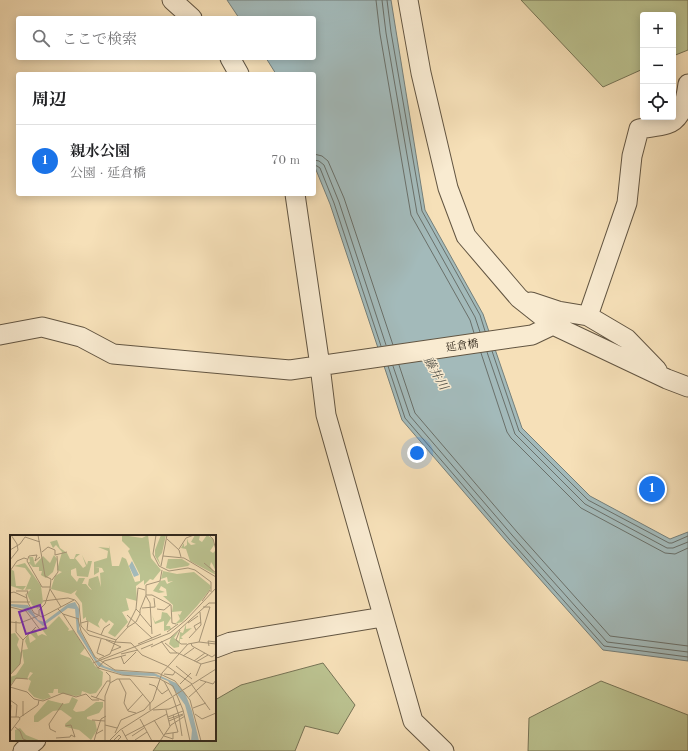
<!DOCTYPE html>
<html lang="ja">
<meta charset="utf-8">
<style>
body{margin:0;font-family:"Old Standard TT","Noto Serif JP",serif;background:#f2f2f2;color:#202124}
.controls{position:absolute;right:12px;top:12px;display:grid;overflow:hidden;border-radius:4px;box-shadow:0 2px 10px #0003}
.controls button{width:36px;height:36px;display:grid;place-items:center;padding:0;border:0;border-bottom:1px solid #e0e0e0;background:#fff;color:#202124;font:20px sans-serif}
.you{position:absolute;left:417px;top:453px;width:14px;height:14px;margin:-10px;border:3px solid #fff;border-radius:50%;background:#1a73e8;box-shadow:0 0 0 6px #1a73e833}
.badge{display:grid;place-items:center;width:26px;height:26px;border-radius:50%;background:#1a73e8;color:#fff;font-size:13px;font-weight:700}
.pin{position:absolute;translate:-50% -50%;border:2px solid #fff;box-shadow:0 1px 4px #0006}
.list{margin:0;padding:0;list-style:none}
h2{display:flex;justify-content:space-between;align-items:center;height:52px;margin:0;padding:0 16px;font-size:17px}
h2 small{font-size:13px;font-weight:400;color:#757577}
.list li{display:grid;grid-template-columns:26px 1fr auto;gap:12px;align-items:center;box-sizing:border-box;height:72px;padding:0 16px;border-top:1px solid #e0e0e0}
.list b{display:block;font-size:15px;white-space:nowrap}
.list p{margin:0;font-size:13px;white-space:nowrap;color:#757577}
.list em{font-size:13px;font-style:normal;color:#757577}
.icon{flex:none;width:22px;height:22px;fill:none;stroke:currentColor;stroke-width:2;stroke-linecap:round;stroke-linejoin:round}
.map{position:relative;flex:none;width:688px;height:751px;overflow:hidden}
.search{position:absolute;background:#fff;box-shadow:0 2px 10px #0003;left:16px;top:16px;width:300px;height:44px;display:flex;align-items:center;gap:10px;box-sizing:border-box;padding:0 14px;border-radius:4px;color:#757577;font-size:15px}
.panel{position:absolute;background:#fff;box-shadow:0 2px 10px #0003;left:16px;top:72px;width:300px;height:124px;border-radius:4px}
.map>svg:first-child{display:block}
.green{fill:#bbc290;stroke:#767456}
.water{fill:#a3baba;stroke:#757f7a}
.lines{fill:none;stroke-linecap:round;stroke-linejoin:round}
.shore{stroke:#6a706a;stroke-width:1}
.street-casing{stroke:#625542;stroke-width:21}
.street{stroke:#f9ebd1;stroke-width:19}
.labels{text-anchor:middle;stroke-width:3;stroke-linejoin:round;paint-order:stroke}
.street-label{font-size:11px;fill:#31271b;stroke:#f9ebd1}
.water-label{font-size:12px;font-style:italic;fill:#53534b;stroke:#f9ebd1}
.inset-road{fill:none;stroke:#a79679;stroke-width:1}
.view{fill:#7b2cbf;fill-opacity:0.15;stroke:#7b2cbf;stroke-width:2}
.inset-edge{fill:none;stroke:#31271b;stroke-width:2}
</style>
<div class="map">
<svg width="688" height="751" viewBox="0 0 688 751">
<rect width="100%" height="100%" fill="#f6e0b8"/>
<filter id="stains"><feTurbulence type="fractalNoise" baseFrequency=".005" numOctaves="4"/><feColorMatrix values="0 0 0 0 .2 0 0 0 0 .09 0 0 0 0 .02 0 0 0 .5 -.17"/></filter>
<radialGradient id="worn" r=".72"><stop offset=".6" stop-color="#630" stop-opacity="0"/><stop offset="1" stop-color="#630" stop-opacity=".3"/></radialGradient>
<!-- green -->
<path class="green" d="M521,0H688V50L673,56V15H643V69L603,87Z
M323,663L355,705L338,734L305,726L295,751H153L161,740H215V700L241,685Z
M601,681L688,715V751H528L529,718Z"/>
<!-- water -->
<path class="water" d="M227,0H391L425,210L483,314L522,428L590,496L670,539L688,532V661L603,650L506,541L402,420L330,204L314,165V74H276L266,58H314V18H239Z"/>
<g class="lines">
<!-- shore -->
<path class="shore" d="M376,0L380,34L411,215L470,320L474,333
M382,0L386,33L417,213L475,317L480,332
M387,0L391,32L422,211L480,315L485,331
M314,154L322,156L328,161L344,198L393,345
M314,160L319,161L324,165L339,202L386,345
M314,165L317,166L320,168L334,203L381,346
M492,351L519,431L588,500L669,543H672L688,536
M487,352L515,434L585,504L667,548H673L688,542
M481,353L507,432L511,438L581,508L665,553L675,554L688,548
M399,365L415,413L517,532L610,636L688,646
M388,366L405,418L509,539L604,646L688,657
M393,366L410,416L512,535L607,642L688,652"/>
<!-- street casing -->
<g class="street-casing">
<path id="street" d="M172,0L192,18
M408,0L421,73L448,188L466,236L519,298L553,325L667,379L688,387
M230,58L239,74
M295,194L320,366L326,415L413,721L444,751
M531,302L558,311L588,316L627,339L657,370
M588,316L627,203L632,156L639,129C648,127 658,127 667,124C683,119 686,98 688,84
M0,335L42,327L81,337L113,354L290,370L532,335L553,325
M215,648L231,642L383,617
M23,751L36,740"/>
</g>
<!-- street -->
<use href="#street" class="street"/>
</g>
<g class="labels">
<!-- street labels -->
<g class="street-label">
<text transform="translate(462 345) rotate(-8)" y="4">延倉橋</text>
</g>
<!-- water labels -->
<g class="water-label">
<text transform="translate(436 373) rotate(61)" y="4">藤井川</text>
</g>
</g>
<!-- overview -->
<g transform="translate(10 535)">
<rect width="206" height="206" fill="#f6e0b8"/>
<path d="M112,0L132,3L138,0L141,23L151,35L143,45L140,44L134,50V45L126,51L127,66L116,63L119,75L112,77L118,87L105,102L98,98L104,89L99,85L96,88L91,83L88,89L90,93L76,85V82L73,84L72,68L65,59L67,55L61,59L41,54L45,41L52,37L47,35L52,17L46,10L43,13L40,7L47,5L50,13L57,18L60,24H64L66,19H70L65,23L73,33L76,31L72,20L77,30L78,26H82L78,42L67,41L66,33L61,35V40L67,47L69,43H75L72,49H76L80,54L82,55L78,50L79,44L88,41L91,52L90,38L94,37L92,33L85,32L89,33V37L84,40V27L97,23L98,16L88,12L99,13V10L102,31H109L112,22L116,24L125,47L130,46V40L118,16L120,14L112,6ZM151,0H156L152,18L148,23L151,31L145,21V15ZM185,0H190L189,5L192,7L197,0L203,4L204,10L200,16L203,18L206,15V37L203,30L201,27L200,31L206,40L180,26L176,14L171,13L174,8V12L177,10V3L178,7L181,10L186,9L181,7ZM44,20L47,24L43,37L36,43L31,40L32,36H29V32H23L18,27H20L19,22H23L25,30L33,21L40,28ZM158,24H172L180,29L178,31L160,34L156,33ZM15,28L31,51L33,67L28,74L22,70L17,59L21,54L15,55L21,41L15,33L4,31ZM0,34L4,36L6,51H16L13,55L1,51ZM153,36L167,39L184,37L200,50L201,53L187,71L172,87L165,89L170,84L168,79L170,80L172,76L162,77L163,70L153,61H157L156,54L151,51L149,55L155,57L149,58L143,56L150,46L155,45L157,49L163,46L158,47L157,42L151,44ZM152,77L157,78L161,83L156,91H160L161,94L154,96V86L145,89L142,80L145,87L151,84ZM49,81L59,94L58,96L63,95L75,113L70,119L80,123L85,131L93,137L92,150L86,158L80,159L72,156L71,160L66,161L48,158V154H44L43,158H38L41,162L33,165L24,162L18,155L21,146L18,144L23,138L20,137L17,144H5L0,151V142L6,140L14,128L12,115L18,114L15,106L18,98L20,108L26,104L20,98L25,94L28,101L32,99L37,101L31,93L38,92ZM176,89V94L182,93L171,102L173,104H170L169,112L164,113L159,109L161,102L169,96L164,103L169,106L170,97L173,98ZM5,98L9,104L7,110L12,120L10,129L0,140V99ZM62,162L68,165L63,175L66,177L74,176L86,167H93V172L89,178L77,182V184L85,186L87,195L81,205L69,195L56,192L55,189L62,183L51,175L43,176L28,187H24V181L38,165L54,169L59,168ZM10,193L16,200L31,206H5V195Z" fill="#bbc290"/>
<path d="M122,26L129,40L124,42L119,31ZM65,67L69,74V94L86,124L94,131L108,136L144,138L166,148L175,158L182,176L189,206H181L182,195L175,170L158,146L145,141L113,140L88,131L67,97L65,74L58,73L33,91L15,74L0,71V69L18,70L28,85L34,87L58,69Z" fill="#a3baba"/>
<path class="inset-road" d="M28,0L35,41L41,44L40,54L51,72M146,0L143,19L149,31L159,36L178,33L185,35L201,47V57M199,0L203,4L206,15M157,4L169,15L171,22M169,14L176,3L184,0M0,15L10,9L15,2L30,7M32,17L38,12L45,15V20L57,17M153,21L174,23L206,42M30,22L25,26L27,20L19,21L17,26L32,52H40M0,25L8,15L7,9L1,0M194,28L206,38M151,31L157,0M0,36L7,26L14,23L17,24M42,45L48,37L47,21M6,56H18L17,59M0,58L4,57L17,63M16,59L18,68L24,78L32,82L64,65M136,60H142L161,70L162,88L166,89M136,61L140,68L142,99M33,66L58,63L65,65L69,70L71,91L79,100L105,107L121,108L132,120L157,131L182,149M192,66L200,55M0,67H20M0,72L16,76L31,96M132,73L145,72L144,63M48,74L53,79L69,84M147,74L154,75L160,70M130,78L126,74L128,53L135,55M53,79L88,133L112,140L148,143L163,151L173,175L180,206M117,80L142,103M29,81V75L35,69L40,54M68,84L71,96L85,122M6,86V97L13,105M0,87L10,88L28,81M71,88L78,86L77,95L106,105M178,88L188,81M117,92L126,74M141,92L130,79V75L136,60V50L150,46L152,35M170,95L166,105L171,109H177M186,95L184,91L191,87M157,97L168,89M91,100L94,93L100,89M179,103L191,90L190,77M91,104L87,118L94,121M96,105L111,112L101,116M151,106L160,118H168L191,129L206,125M189,107L200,72H193M155,108L167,118M181,108L182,111L202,122L206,119M128,109L151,99M199,111L198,106L206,107M141,112L160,103L199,68H206M131,114L143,109M111,119L128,115M111,121L114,129L126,117M173,121L184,113M85,122L105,135L148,138L165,146L180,165L191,206M89,124L100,119L106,105L118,92L126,87L130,79M184,126L195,118M186,127L198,120M83,128L160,98L176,85L206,53M166,131L182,144M88,133L94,126L116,120M154,139L163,140L165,137M0,140L10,129L13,105L26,92M186,141L191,129M109,144L116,158L114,168L118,176L126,178M190,145L203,149L206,145M154,146L162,161M100,148L107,144H120L140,168V175M139,149L145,151L152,159L159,154M170,149L181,138M182,150L200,175M0,152L17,157L24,164L33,166L53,158L66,162L76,159L82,165H89M0,152L6,143L18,144M81,161L95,166M163,162L169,181L172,201M179,162L196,147M86,163L97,146H100M0,165L7,170L6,182M183,173L196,168M118,175L133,159M143,175L159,174L171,169M156,175L160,191M185,179L192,184L206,178M163,180L168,197M13,181V166M0,182H9L10,184L0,197M0,182L1,170M158,182L173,176M9,183L28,170L29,165M130,184L142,206M158,184L173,179M82,185L95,186M144,185L154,201L163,204V198M159,186L173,180M95,190L107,193M5,192L10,196L13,204L18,206M112,195L118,206M46,197L40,194L39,189L53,168M105,198L111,185L134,175L143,165L152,138L178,109L189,107L206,109M86,199L91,184L96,181M155,199L168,197M115,201L157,179M122,201L134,193M46,203L60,202L61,200L65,202L61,190L55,191M125,205L137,197M84,206L86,199L93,195M95,206V161L100,148V141L96,137M99,206L110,195L206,134M103,206L109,200L111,202L107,206M150,206L161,190L175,181"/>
<path class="view" d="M30,70L36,93L16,99L9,77Z"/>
<rect width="206" height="206" class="inset-edge"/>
</g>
<rect width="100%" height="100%" filter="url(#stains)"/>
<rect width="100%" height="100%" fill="url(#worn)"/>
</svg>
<div class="controls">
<button>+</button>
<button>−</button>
<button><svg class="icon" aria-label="locate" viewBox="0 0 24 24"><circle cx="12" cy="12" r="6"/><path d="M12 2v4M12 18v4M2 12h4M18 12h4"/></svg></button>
</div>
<div class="you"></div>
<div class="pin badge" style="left:652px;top:489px">1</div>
<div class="search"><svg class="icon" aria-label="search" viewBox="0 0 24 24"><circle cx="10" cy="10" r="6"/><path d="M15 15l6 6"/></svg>ここで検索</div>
<section class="panel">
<h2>周辺<small></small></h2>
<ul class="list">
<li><span class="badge">1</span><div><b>親水公園</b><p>公園 · 延倉橋</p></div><em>70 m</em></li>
</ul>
</section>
</div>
